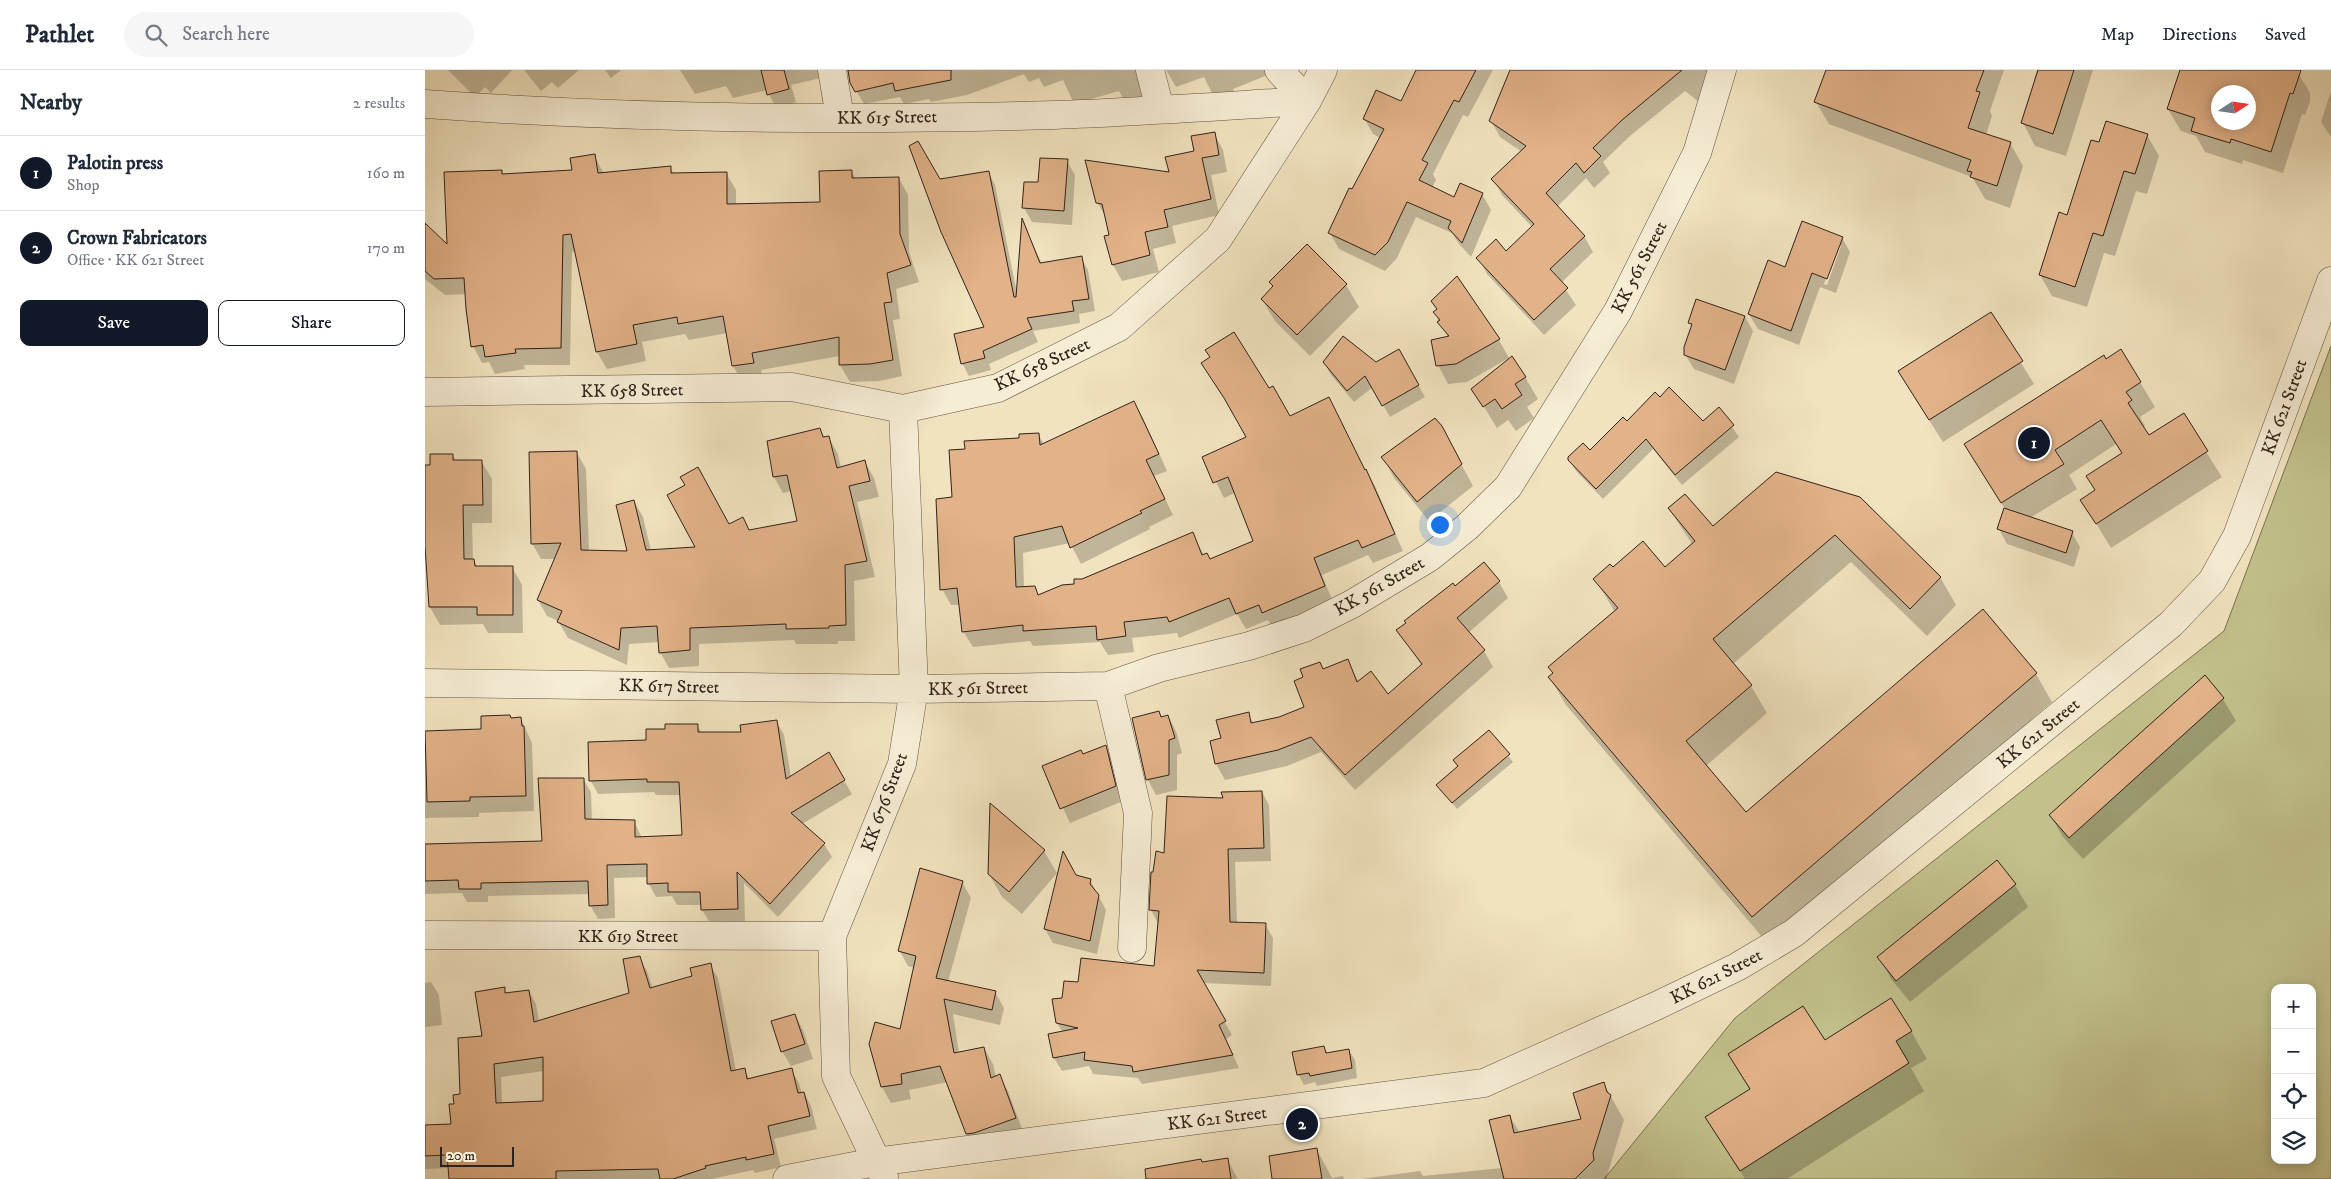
<!DOCTYPE html>
<meta charset="utf-8">
<style>
body{margin:0;font-family:"IM FELL DW Pica",serif;background:#f6f6f7;color:#1f2937}
.controls{position:absolute;right:15px;bottom:15px;display:grid;overflow:hidden;border-radius:10px;box-shadow:0 2px 12px #0003}
.controls button{width:45px;height:45px;display:grid;place-items:center;padding:0;border:0;border-bottom:1px solid #e0e1e3;background:#fff;color:#1f2937;font:25px sans-serif}
.compass{position:absolute;left:1786px;top:15px;width:45px;height:45px;border-radius:50%;background:#fff;box-shadow:0 2px 12px #0003;rotate:78deg}
.scale{position:absolute;left:15px;bottom:12px;width:74px;box-sizing:border-box;padding-left:5px;border:2px solid #312219;border-top:0;font-size:14px;line-height:18px;white-space:nowrap;color:#312219;-webkit-text-stroke:4px #f6edd5;paint-order:stroke}
.you{position:absolute;left:1014px;top:454px;width:18px;height:18px;margin:-12px;border:4px solid #fff;border-radius:50%;background:#1a73e8;box-shadow:0 0 0 8px #1a73e833}
.badge{display:grid;place-items:center;width:32px;height:32px;border-radius:50%;background:#111827;color:#fff;font-size:16px;font-weight:700}
.pin{position:absolute;translate:-50% -50%;border:2px solid #fff;box-shadow:0 1px 5px #0006}
.list{margin:0;padding:0;list-style:none}
h2{display:flex;justify-content:space-between;align-items:center;height:65px;margin:0;padding:0 20px;font-size:21px}
h2 small{font-size:16px;font-weight:400;color:#747a83}
.list li{display:grid;grid-template-columns:32px 1fr auto;gap:15px;align-items:center;box-sizing:border-box;height:75px;padding:0 20px;border-top:1px solid #e0e1e3}
.list b{display:block;font-size:19px;white-space:nowrap}
.list p{margin:0;font-size:16px;white-space:nowrap;color:#747a83}
.list em{font-size:16px;font-style:normal;color:#747a83}
.actions{display:flex;gap:10px;padding:15px 20px}
.actions a{flex:1;padding:11px 0;border:1px solid #111827;border-radius:10px;text-align:center;font-size:18px;color:#111827}
.actions .main{background:#111827;color:#fff}
.icon{flex:none;width:28px;height:28px;fill:none;stroke:currentColor;stroke-width:2;stroke-linecap:round;stroke-linejoin:round}
.map{position:relative;flex:none;width:1906px;height:1109px;overflow:hidden}
header{display:flex;align-items:center;gap:30px;box-sizing:border-box;height:70px;padding:0 25px;background:#fff;border-bottom:1px solid #e0e1e3}
header strong{font-size:24px}
nav{display:flex;gap:28px;margin-inline-start:auto;font-size:18px}
.search{width:350px;height:45px;background:#f6f6f7;display:flex;align-items:center;gap:12px;box-sizing:border-box;padding:0 18px;border-radius:28px;color:#747a83;font-size:19px}
main{display:flex}
aside{flex:1;background:#fff}
.map>svg:first-child{display:block}
.green{fill:#c2c18c;stroke:#7a7252;fill-rule:evenodd}
.shadow{fill:#0003;fill-rule:evenodd}
.building{fill:#e2b289;stroke:#312219;fill-rule:evenodd}
.lines{fill:none;stroke-linecap:round;stroke-linejoin:round}
.minor-casing{stroke:#615242;stroke-width:29}
.minor{stroke:#f6edd5;stroke-width:28}
.labels{text-anchor:middle;stroke-width:4;stroke-linejoin:round;paint-order:stroke}
.street-label{font-size:18px;fill:#312219;stroke:#f6edd5}
</style>
<header>
<strong>Pathlet</strong>
<div class="search"><svg class="icon" aria-label="search" viewBox="0 0 24 24"><circle cx="10" cy="10" r="6"/><path d="M15 15l6 6"/></svg>Search here</div>
<nav><a>Map</a><a>Directions</a><a>Saved</a></nav>
</header>
<main>
<aside>
<h2>Nearby<small>2 results</small></h2>
<ul class="list">
<li><span class="badge">1</span><div><b>Palotin press</b><p>Shop</p></div><em>160 m</em></li>
<li><span class="badge">2</span><div><b>Crown Fabricators</b><p>Office · KK 621 Street</p></div><em>170 m</em></li>
</ul>
<div class="actions"><a class="main">Save</a><a>Share</a></div>
</aside>
<div class="map">
<svg width="1906" height="1109" viewBox="0 0 1906 1109">
<rect width="100%" height="100%" fill="#f1e3bf"/>
<filter id="stains"><feTurbulence type="fractalNoise" baseFrequency=".004" numOctaves="4"/><feColorMatrix values="0 0 0 0 .2 0 0 0 0 .09 0 0 0 0 .02 0 0 0 .5 -.17"/></filter>
<radialGradient id="worn" r=".72"><stop offset=".6" stop-color="#630" stop-opacity="0"/><stop offset="1" stop-color="#630" stop-opacity=".3"/></radialGradient>
<!-- green -->
<path class="green" d="M1906,276V1109H1179L1310,948L1799,561ZM1850,918H1887V1090H1850Z"/>
<!-- shadow -->
<path class="shadow" d="M23,0H87L66,23L60,17L50,27Z
M99,0H154L133,18L127,12L116,21Z
M180,0H196L186,8Z
M255,0H407L400,7L366,15L371,32L351,38L342,20L308,28L301,16L270,24Z
M422,0H726L719,26L699,30L694,21L649,34L638,10L619,17L614,8L604,12L599,4L542,25L506,32L504,29L479,34L475,27L439,34L426,12Z
M741,0H855L808,19L809,22L790,29L779,7L751,17Z
M993,0H1068L1043,47L1038,45L1008,104L1011,110L1007,118L1030,128L1057,124L1066,140L1046,187L1034,174L1027,163L991,147L972,188L960,201L914,179L905,163L955,68L948,64L939,48L977,33Z
M1087,0H1285L1274,32L1260,21L1205,66L1178,92L1185,103L1169,118L1161,108L1132,137L1159,166L1168,182L1136,213L1151,235L1119,265L1062,204L1053,188L1081,182L1107,157L1077,125L1068,109L1097,82L1075,67L1066,51Z
M1402,0H1579L1565,41L1567,46L1561,65L1585,73L1598,96L1585,138L1560,129L1547,107L1404,54L1391,32Z
M1612,0H1668L1641,86L1610,76L1598,53L1611,12L1609,9Z
M1756,0L1872,1L1885,23V31L1880,45L1877,44L1858,103L1818,90L1817,94L1780,82L1771,66L1756,61L1743,39ZM1794,22H1824V52H1794Z
M1905,24H1906V67L1896,52Z
M789,63L798,80L802,102L786,105L794,145L747,156L751,173L728,179L734,202L697,211L688,195L686,166L682,149L672,132L746,104Z
M1722,65L1734,86L1722,124L1711,121L1690,186L1679,183L1662,237L1627,226L1615,205L1675,74Z
M169,85L179,104L245,98L249,104L301,103L311,120V135L396,134L426,101L431,109L474,108L483,125L484,182L494,212L471,219L475,249L468,250L477,306L455,311L425,312L415,295V286L336,300L338,309L318,313L308,296L302,263L264,270L260,264L217,272L221,291L182,299L172,282L151,181L147,182L145,295H99L100,299L70,304L64,292L57,293L48,276L41,224L20,225L0,209V155L23,177L76,101L78,105L148,102Z
M642,91L650,105L647,155L607,152L599,138L614,114Z
M563,102L570,115L592,223L598,152L617,194L656,188L663,200L670,241L654,244L655,253L608,261L613,272L564,294L566,300L544,306L537,293L561,258L514,111Z
M1417,168L1425,182L1411,223L1395,217L1374,275L1333,259L1324,244L1361,198ZM1413,176H1416L1402,215L1399,214Z
M845,212L921,215L934,237L885,286L850,251L837,229L848,218Z
M1007,231L1074,270L1084,288L1042,312L1023,314L1013,295L1023,267L1014,252L1010,243L1013,241Z
M1566,244L1609,314L1518,372L1487,323Z
M1320,247L1328,261L1309,314L1269,299L1260,284L1267,257L1265,253Z
M1681,290L1715,312L1730,337L1715,347L1720,356L1718,358L1724,367L1758,345L1797,407L1686,478L1657,430L1671,421L1697,384L1691,374L1644,405L1652,419L1605,448L1647,463L1655,477L1649,497L1582,474L1574,459L1580,439L1555,399Z
M899,292L981,293L1000,327L965,347L948,317L929,332L906,305Z
M1100,307L1113,329L1102,337L1109,348L1091,361L1083,350L1072,358L1048,319Z
M843,320L865,348L941,401L950,416L978,481L948,493L943,485L897,505L908,532L847,558L843,550L821,559L812,544L754,568L752,563L707,568L709,582L683,585L675,572L608,576L605,571L548,577L538,561L535,535H526L517,519L528,428L541,380L613,364L619,374L708,332L718,348L742,401L729,406L748,445L724,457L725,459L656,494L645,473L598,483L599,518H609L614,526L651,516L657,510L767,464L779,485L785,490L830,471L810,423L799,428L779,388L823,368Z
M1235,328L1278,352L1294,338L1314,367L1257,415L1228,379L1178,429L1151,401L1144,390L1165,382Z
M395,359L400,368H404L413,384L416,398L440,392L449,408L454,427L432,432L450,507L429,511L430,571H413V574H371L369,570L274,574V596L244,598L235,582L234,572L204,574L202,595L143,568L133,551L122,546L113,530L131,489H116L107,473L152,383L161,399L164,481L204,482L209,431L218,447L226,481L272,478L304,455L324,461L374,452L367,421L358,423L349,407L343,372Z
M1028,379L1048,416L1004,451L969,408L958,387Z
M28,385L31,392H57L67,409V453H47L48,490L53,497H87L97,515L98,563H63L58,554L15,555L5,537L3,489H0V396H6Z
M1352,403L1515,507L1531,535L1502,566L1426,492L1308,594L1326,616L1342,643L1281,696L1321,744L1611,604L1627,632L1343,874L1141,635L1125,608L1190,542L1170,509L1187,499H1240L1268,475L1244,439L1288,458Z
M1074,512L1083,528L1043,563L1059,581L1068,597L930,720L896,682L862,696L800,710L791,694L786,671L797,669L823,644L829,654L855,648L881,638L898,600L922,591L934,612L963,626L997,596L973,560L1030,518Z
M1779,607L1798,629L1811,651L1658,789L1638,767L1625,745Z
M733,642L737,648L743,646L751,661L757,683L752,685V720L731,725L723,710L708,649Z
M87,649H96L107,673L109,741L54,743V747L0,748V662L57,660Z
M352,652L359,665L366,707L403,684L427,724L377,754L399,774L407,787L353,847L319,813L320,852L285,853L277,840V835H252L247,826L231,827L224,814L223,807L189,808L190,848L173,849L165,835V824L63,826V832H42L37,823L0,824V775L118,772L158,709L166,722L167,750L209,751L217,768L258,766L256,725H231L229,722L173,724L166,711L241,660L272,655L277,663H317Z
M1064,661L1088,692L1032,739L1013,715L1033,698L1029,690Z
M680,676L689,691L698,731L645,753L619,697Z
M837,722L844,735L846,791L810,792L812,853L840,854L848,868L846,916L778,913L807,965L801,969L814,998L717,1014L713,1008L668,1004L664,996L637,1001L629,988L625,965L638,963L632,953L638,929L654,914L730,897L733,853L726,840L730,803L740,784L799,729Z
M619,781L632,803L597,844L577,827L564,804Z
M650,806L665,810L681,840L672,884L628,873L620,859Z
M537,812L546,828L523,912L570,922L579,938L575,955L528,944L534,983L559,978L568,994L571,1007L574,1006L583,1021L599,1064L551,1080L542,1064L523,1012L484,1020L486,1029L466,1033L457,1017L446,974L476,961L490,898L483,896L474,880Z
M1590,815L1603,837L1485,932L1466,909L1454,887Z
M214,888L222,901L228,919L268,906L285,895L293,908L311,1001L319,999L325,1010L366,1000L374,1013L377,1024L379,1023L386,1036L392,1059L349,1069L356,1097L330,1103L328,1100L287,1109H25L24,1098L0,1099V1056L27,1055L37,1040L58,968L79,919L82,924L104,921L111,934L114,952L206,924ZM119,1001L120,1033L77,1034L76,1007Z
M6,912L14,925L17,955L0,957V913Z
M370,945L378,960L388,989L366,996L357,981Z
M1486,961L1502,989L1486,998L1499,1021L1362,1109H1320L1282,1047L1325,1020L1305,985Z
M899,977L903,984L924,980L930,990L932,1008L892,1016L890,1012L879,1015L873,1004Z
M1179,1014L1199,1050L1181,1109H936L995,1101L998,1106L1077,1098L1085,1047L1095,1063L1158,1050Z
M892,1080L907,1108L918,1106L919,1109H848Z
M802,1089L813,1109H755L777,1093Z"/>
<!-- building -->
<path class="building" d="M336,0H359L364,19L342,25Z
M423,0H526V10L470,21L468,13L430,22L425,13Z
M991,0H1051L1034,32L1029,30L997,90L1003,93L994,110L1029,127L1035,113L1058,123L1037,173L1023,158L1026,151L982,132L963,172L950,185L903,163L924,118L927,119L959,59L938,49L951,20L976,31Z
M1085,0H1257L1197,50L1168,78L1176,86L1159,103L1151,93L1121,123L1160,166L1125,199L1143,218L1109,250L1051,188L1071,169L1081,181L1109,154L1066,109L1101,76L1064,51Z
M1401,0H1559L1551,21L1555,22L1543,58L1586,72L1572,116L1545,107L1547,102L1542,101L1546,90L1389,32Z
M1613,0H1649L1628,64L1596,53Z
M1755,0H1876L1868,24L1865,23L1846,82L1806,69L1805,73L1766,61L1770,48L1742,39ZM1794,22H1824V52H1794Z
M1681,51L1723,64L1710,104L1699,101L1678,166L1668,163L1650,217L1614,205L1634,142L1642,145L1666,70L1674,72Z
M790,62L794,85L777,88L786,129L739,140L743,157L720,162L725,185L687,195L679,166L684,165L677,134L671,133L660,90L744,102L740,87L769,81L766,66Z
M493,71L515,109L564,101L589,227H591L597,148L615,193L657,186L664,229L647,231L649,241L602,248L607,259L558,281L560,288L536,294L529,264L559,257L516,162L484,76Z
M170,84L173,103L246,96V103L302,102V134L395,132L394,101L427,100V108L474,107L475,164L486,195L462,203L467,232L459,233L468,290L445,294L414,295V267L327,283L329,293L307,296L298,246L253,254L252,247L208,255L212,274L171,282L146,164L138,165L136,278L90,279L91,283L60,287L58,275L46,277L41,239L39,208L9,209L0,201V153L22,174L19,102L77,100V104L147,100L145,88Z
M615,88L643,89L639,141L597,138L599,112H613Z
M1377,151L1418,167L1402,209L1387,203L1366,261L1323,244L1343,190L1360,197Z
M882,174L922,214L872,265L836,229L848,216L844,212Z
M1032,206L1075,269L1031,294L1011,296L1006,270L1024,266L1012,252L1015,250L1008,242L1012,239L1006,231Z
M1271,229L1320,246L1300,300L1259,285V277L1267,254L1263,253Z
M1566,242L1598,291L1504,350L1473,301Z
M809,262L844,318L848,316L865,346L904,327L940,400L941,399L970,464L937,478L933,470L889,488L900,516L837,543L834,535L811,544L804,528L744,552L742,547L699,552L701,566L672,570L671,556L598,561V555L537,562L532,518L515,520L511,429L527,427L524,380L540,379L539,371L594,368V364L614,363L615,375L709,331L734,384L721,390L740,429L715,441L717,443L645,478L637,456L589,467L591,517L610,516L613,525L637,515L649,514V509H657L768,462L777,485L782,483L785,489L828,471L803,407L788,413L777,387L821,367L799,328L776,293L785,287L780,280Z
M918,266L951,292L974,279L994,315L957,336L940,306L922,321L898,292Z
M1696,279L1716,312L1701,322L1707,330L1703,333L1724,365L1759,343L1783,381L1671,454L1655,430L1670,420L1661,406L1697,383L1676,350L1630,380L1639,394L1576,433L1539,374L1679,285L1681,289Z
M1087,286L1101,307L1090,314L1097,325L1077,339L1070,329L1058,337L1046,319Z
M1244,317L1278,351L1294,337L1309,355L1250,405L1221,369L1171,419L1143,390V387L1158,373L1165,380L1198,347L1202,351L1230,322L1235,327Z
M1010,348L1017,356L1037,394L992,432L956,387Z
M395,358L398,367L404,366L412,398L440,390L445,411L424,416L442,491L420,495L421,555L404,556V558L361,559V554L265,558V580L234,583L232,556L196,558L194,580L132,552L137,541L112,530L136,473L106,474L104,382L152,381L156,480L202,481L191,435L209,430L221,480L270,477L242,425L260,415L255,407L273,397L304,454L318,447L324,460L372,451L362,405L348,407L342,371Z
M5,384H28V390H57L58,435H38L39,489H49L50,496H88V545H52V537H4L0,476V395H5Z
M1351,402L1435,427L1516,507L1485,539L1410,465L1288,569L1327,615L1261,671L1321,742L1558,539L1612,603L1327,847L1123,607L1128,603L1123,597L1193,538L1168,509L1185,494L1188,497L1218,471L1240,497L1270,471L1243,438L1260,424L1288,456Z
M1579,438L1648,461L1641,483L1572,459Z
M1059,492L1075,511L1032,548L1060,580L920,705L886,667L853,680L790,694L785,671L796,668L791,650L824,642L826,653L854,647L879,637L869,611L878,607L875,599L895,592L898,599L923,589L932,612L946,601L963,624L997,594L971,560L981,553L979,551L1028,513L1030,516Z
M1780,605L1799,628L1644,768L1624,745Z
M734,641L736,647L743,645L750,668L744,670V705L721,710L707,648Z
M85,645L86,648L96,647L97,656H99L101,726L45,727V731L2,732L0,661L56,659V646Z
M352,650L361,709L404,682L420,710L366,743L400,773L345,834L312,802L313,839L276,840L275,822H243V813L222,814V794L182,795L183,835L164,836L163,811L56,813V819H34L33,810L0,811V774L117,771L113,708H159L160,749L210,750V767L257,765L254,712H222V709L164,711L163,672L221,670V659H240V654H273V662H316L315,655Z
M1064,660L1085,684L1027,733L1011,715L1033,696L1028,690Z
M681,675L691,716L635,739L617,696L656,680L658,684Z
M837,721L839,778L803,779L805,852L841,853L839,903L772,900L801,951L794,955L808,985L708,1002L707,996L659,990L660,982L628,988L623,964L653,958L631,953L627,929L637,928L639,911L653,912L656,888L729,896L734,841L724,840L726,802H728L731,781L739,783L742,726L798,728L796,722Z
M565,733L620,780L584,822L563,804Z
M638,781L651,805L666,809L665,814L674,825L665,871L619,859Z
M1572,790L1591,814L1471,911L1452,887Z
M495,798L538,811L511,908L571,921L567,940L519,929L529,983L559,977L566,1008L575,1004L591,1048L549,1063L541,1064L515,996L476,1004L477,1014L456,1017L444,974L450,952L475,959L491,886L473,881Z
M215,886L225,918L267,906L265,898L286,893L306,1001L320,998L322,1009L367,998L373,1023L379,1022L385,1046L343,1056L349,1084L321,1090V1087L280,1096L281,1098L248,1109H235L233,1099L131,1101V1109H24L22,1085L0,1086V1055L26,1054L24,1034H29L28,1025L35,1024L33,968L57,966L50,922L80,917V923L104,920L109,952L204,923L198,889ZM118,987V1031L71,1033L69,994Z
M1466,928L1487,961L1471,971L1484,993L1315,1101L1280,1047L1325,1019L1303,984L1378,936L1400,970Z
M370,944L380,974L356,982L346,951Z
M899,976L901,983L924,979L927,998L885,1006L884,1003L872,1005L867,982Z
M1179,1012L1182,1022L1186,1025L1168,1083L1169,1090L1150,1109H1079L1064,1050L1085,1045L1089,1063L1156,1049L1148,1023Z
M892,1078L897,1109H847L844,1086Z
M803,1088L806,1109H721L720,1099L776,1089L777,1092Z"/>
<g class="lines">
<!-- minor casing -->
<g class="minor-casing">
<path id="minor" d="M407,0L415,47
M725,0L735,39
M0,34C209,49 420,51 630,45C714,42 798,36 882,31L854,0
M0,322L367,317L478,339L573,318L694,257L793,169L882,31L898,0
M0,613L489,619L683,616L734,598L824,576L879,558L927,534L1005,487L1042,457L1083,417L1193,241L1272,83L1297,0
M683,616L713,743L707,878
M0,865L407,866
M459,1107L411,1006L407,866L477,694L489,619L478,339
M362,1109L450,1092L1059,1013L1231,936L1312,897L1369,863L1746,554L1787,511L1812,466L1906,211"/>
</g>
<!-- minor -->
<use href="#minor" class="minor"/>
</g>
<g class="labels">
<!-- street labels -->
<g class="street-label">
<text transform="translate(462 47) rotate(-1)" y="6">KK 615 Street</text>
<text transform="translate(1214 197) rotate(-63)" y="6">KK 561 Street</text>
<text transform="translate(617 294) rotate(-25)" y="6">KK 658 Street</text>
<text transform="translate(207 320) rotate(-1)" y="6">KK 658 Street</text>
<text transform="translate(1859 337) rotate(-70)" y="6">KK 621 Street</text>
<text transform="translate(954 516) rotate(-30)" y="6">KK 561 Street</text>
<text transform="translate(244 616) rotate(1)" y="6">KK 617 Street</text>
<text transform="translate(553 618) rotate(-1)" y="6">KK 561 Street</text>
<text transform="translate(1613 663) rotate(-39)" y="6">KK 621 Street</text>
<text transform="translate(459 732) rotate(-70)" y="6">KK 676 Street</text>
<text x="203" y="872">KK 619 Street</text>
<text transform="translate(1291 906) rotate(-27)" y="6">KK 621 Street</text>
<text transform="translate(792 1048) rotate(-7)" y="6">KK 621 Street</text>
</g>
</g>
<rect width="100%" height="100%" filter="url(#stains)"/>
<rect width="100%" height="100%" fill="url(#worn)"/>
</svg>
<div class="controls">
<button>+</button>
<button>−</button>
<button><svg class="icon" aria-label="locate" viewBox="0 0 24 24"><circle cx="12" cy="12" r="6"/><path d="M12 2v4M12 18v4M2 12h4M18 12h4"/></svg></button>
<button><svg class="icon" aria-label="layers" viewBox="0 0 24 24"><path d="M12 4l9 5-9 5-9-5zM3 14l9 5 9-5"/></svg></button>
</div>
<svg class="compass" viewBox="-18 -18 36 36"><path d="M0-13l5 13h-10z" fill="#e53935"/><path d="M0 13l5-13h-10z" fill="#747a83"/></svg>
<div class="scale">20 m</div>
<div class="you"></div>
<div class="pin badge" style="left:1609px;top:373px">1</div>
<div class="pin badge" style="left:877px;top:1054px">2</div>
</div>
</main>
